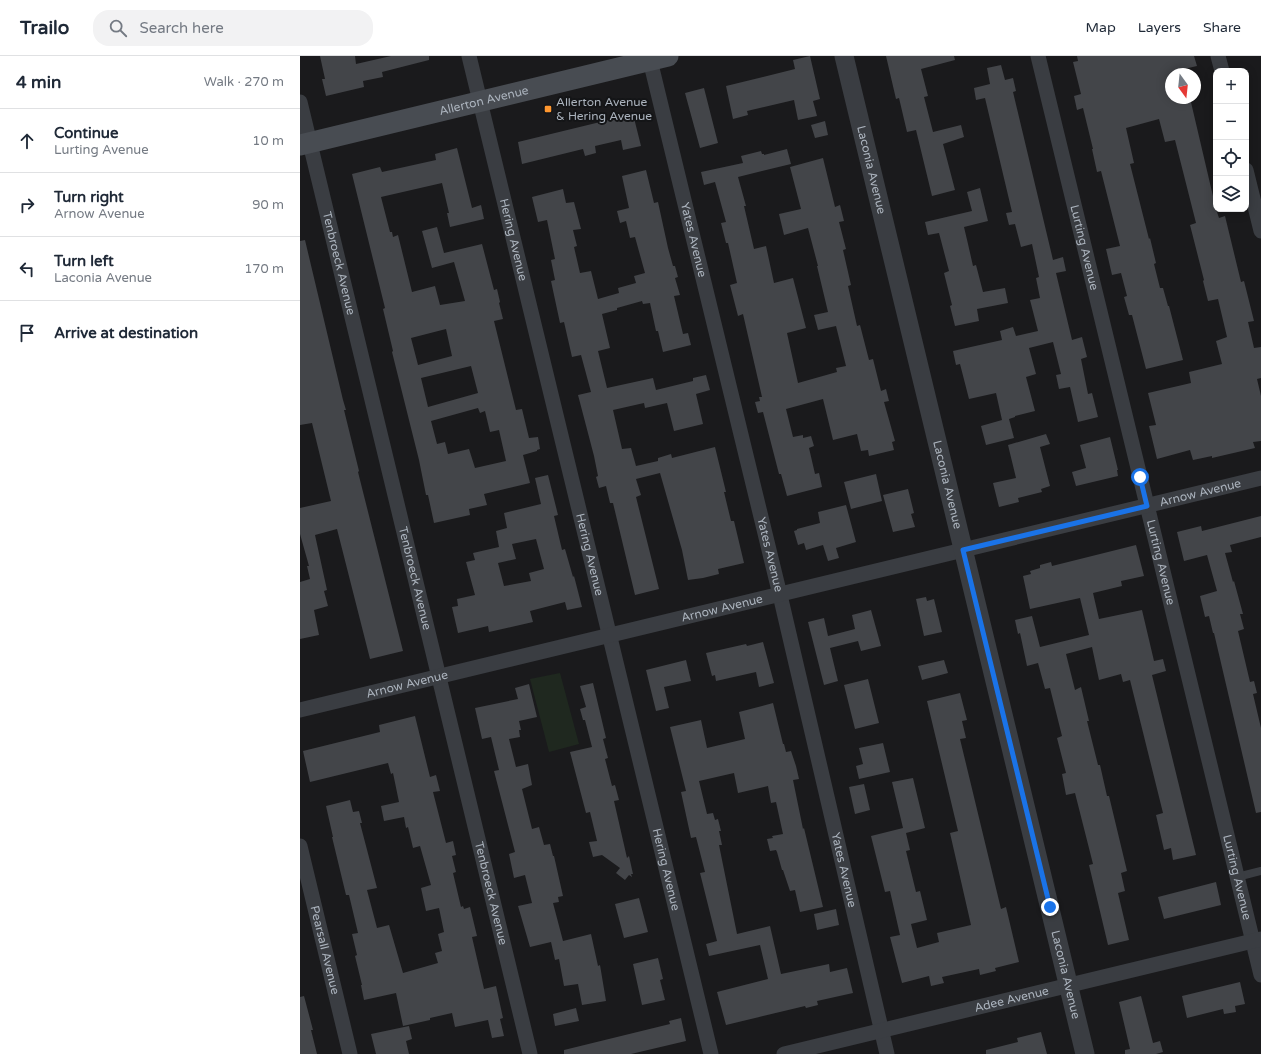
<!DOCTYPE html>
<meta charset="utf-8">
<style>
body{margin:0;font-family:"Varela Round",sans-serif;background:#f2f2f3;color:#1f2937}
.controls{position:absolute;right:12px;top:12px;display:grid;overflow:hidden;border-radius:8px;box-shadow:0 2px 10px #0003}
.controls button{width:36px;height:36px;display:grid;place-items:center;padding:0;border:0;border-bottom:1px solid #e0e1e3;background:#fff;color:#1f2937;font:20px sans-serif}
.compass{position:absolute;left:865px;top:12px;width:36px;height:36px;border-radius:50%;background:#fff;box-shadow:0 2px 10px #0003;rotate:165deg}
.stop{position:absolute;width:12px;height:12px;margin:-9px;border:3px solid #1a73e8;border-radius:50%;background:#fff}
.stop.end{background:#1a73e8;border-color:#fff;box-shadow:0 1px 4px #0008}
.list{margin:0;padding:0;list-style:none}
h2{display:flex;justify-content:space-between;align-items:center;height:52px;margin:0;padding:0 16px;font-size:17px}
h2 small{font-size:13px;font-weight:400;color:#747a83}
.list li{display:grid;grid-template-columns:26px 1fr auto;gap:12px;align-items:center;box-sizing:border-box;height:64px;padding:0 16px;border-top:1px solid #e0e1e3}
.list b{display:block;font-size:15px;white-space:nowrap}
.list p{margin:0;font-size:13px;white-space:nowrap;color:#747a83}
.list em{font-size:13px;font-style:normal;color:#747a83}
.icon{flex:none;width:22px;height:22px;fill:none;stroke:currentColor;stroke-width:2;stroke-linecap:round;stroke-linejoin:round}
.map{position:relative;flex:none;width:961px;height:998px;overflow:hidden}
header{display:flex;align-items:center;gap:24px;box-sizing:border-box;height:56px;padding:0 20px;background:#fff;border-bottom:1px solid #e0e1e3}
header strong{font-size:19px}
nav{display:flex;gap:22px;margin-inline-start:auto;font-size:14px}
.search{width:280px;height:36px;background:#f2f2f3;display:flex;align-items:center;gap:10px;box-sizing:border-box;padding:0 14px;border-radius:16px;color:#747a83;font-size:15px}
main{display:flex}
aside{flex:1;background:#fff}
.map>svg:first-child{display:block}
.green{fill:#1f281f}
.building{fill:#434549;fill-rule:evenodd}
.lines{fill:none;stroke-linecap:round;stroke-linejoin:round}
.service{stroke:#3a3d42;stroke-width:8}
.minor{stroke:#3a3d42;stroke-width:15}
.tertiary{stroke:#3a3d42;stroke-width:19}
.secondary{stroke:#484c52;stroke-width:21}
.route{stroke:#1a73e8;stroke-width:5}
.poi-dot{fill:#ff972f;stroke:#141517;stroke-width:1.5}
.labels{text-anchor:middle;stroke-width:4;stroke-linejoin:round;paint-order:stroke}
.street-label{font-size:12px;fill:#abb3bd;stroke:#141517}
.poi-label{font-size:12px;fill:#abb3bd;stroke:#141517;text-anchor:start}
</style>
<header>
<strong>Trailo</strong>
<div class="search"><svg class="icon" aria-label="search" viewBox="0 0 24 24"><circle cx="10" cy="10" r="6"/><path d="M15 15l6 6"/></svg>Search here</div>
<nav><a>Map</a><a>Layers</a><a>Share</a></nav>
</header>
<main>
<aside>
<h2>4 min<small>Walk · 270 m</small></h2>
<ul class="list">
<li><svg class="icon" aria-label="ahead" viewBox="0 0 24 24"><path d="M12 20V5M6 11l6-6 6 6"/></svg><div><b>Continue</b><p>Lurting Avenue</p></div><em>10 m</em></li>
<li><svg class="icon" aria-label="right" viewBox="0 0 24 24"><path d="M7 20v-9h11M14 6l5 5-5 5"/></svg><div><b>Turn right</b><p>Arnow Avenue</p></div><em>90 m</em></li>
<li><svg class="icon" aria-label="left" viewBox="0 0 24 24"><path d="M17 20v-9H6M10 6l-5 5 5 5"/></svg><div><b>Turn left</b><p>Laconia Avenue</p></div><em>170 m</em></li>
<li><svg class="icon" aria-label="arrive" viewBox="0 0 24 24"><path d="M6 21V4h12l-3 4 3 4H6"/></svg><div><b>Arrive at destination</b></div></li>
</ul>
</aside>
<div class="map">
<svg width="961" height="998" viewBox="0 0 961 998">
<rect width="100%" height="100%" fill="#1a1a1c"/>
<!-- green -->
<path class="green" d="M260,617L279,688L249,696L230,623Z"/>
<!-- building -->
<path class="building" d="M20,0H55L56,8L91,0H129V4L82,16L83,21L63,25L64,31L26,40L22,23H25Z
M510,0L520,43L513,45L517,60L498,64L494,44L447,55L448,59L433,63L426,30L495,13L493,4Z
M586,0H654L655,4L621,13L628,40L624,41L633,76L661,69L664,81L643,88L655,134L632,140L616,74L607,76L599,42L596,43Z
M777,0H894L897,10L871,16V42H890L916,153L919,162L925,160L941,226L944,225L954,265L948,266L954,292L961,291V322L957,323L961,340V385L953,386L955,392L912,402V400L893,404L890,394L857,403L849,370L856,369L848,337L891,327L889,316L922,308L916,285L927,281L918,243L908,245L903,225L904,224L890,169L896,167L875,84L865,86L859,63L826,72L834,107L830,108L849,183L850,182L856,207L854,208L860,232H863L868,250H869L883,304L846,313L832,259H829L824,241L827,240L821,217L812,219L806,193L820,190L801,115L797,116L792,93H793L783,52L777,54L774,40L781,38L773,6L778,5Z
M701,9L705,24L713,22L716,35L713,36L753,204L763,201L766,215L756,217L772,284L782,281L787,301L781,303L788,338L792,337L798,361L778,366L770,331L759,333L756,319L761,318L753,286L729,292L736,318L726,321L735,355L715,360V361L709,363L714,382L686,389L681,370L702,364L696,337L669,343L660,308L656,309L653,295L702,284L700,275L713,271L716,280L738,275L730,244L740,242L736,222L739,221L732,188L721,191L715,168L709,169L706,157L712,156L685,42L676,44L674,32L690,28L687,12Z
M404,32L418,87L400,92L385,37Z
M333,58L341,90L323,94L321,84L295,90L296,97L285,100L283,93L222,108L218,86Z
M525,65L528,79L515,82L511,69Z
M157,92L172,152L181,149L184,163L150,171L147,157H149L142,127L81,141L90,176H92L93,181L98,179L112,236L135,230L140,249L165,245L154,206L132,212L122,175L137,171L144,197L182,188L194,234L197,233L200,246L199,247L203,263L194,265L216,354L222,353L229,382L238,381L240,393L237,394V395L223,399L230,427L184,438L187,449L169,453L170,459L134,467L128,439H126L119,404L92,296L93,295L83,253L85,252L52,118L80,111L82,116L136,104L135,98ZM146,273L152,300L118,309L111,282ZM171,310L178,337L128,351L121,322ZM178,352L180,357L185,355L190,376L199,374L206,405L175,412L169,393L148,398L145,386L137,388L131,365Z
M487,93L491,108L438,121L446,150H444L454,193L466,190L474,227L493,222L506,272L487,277L498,327L537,316L536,312L546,310L536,270L518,274L514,259L528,256L517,210H518L508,172L484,179L479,158L501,153L490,111L523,102L535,151L540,149L544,165L539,166L546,193L543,194L551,229L548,230L557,270L560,269L569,304L573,303L581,335L586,333L589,345L584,346L595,385L592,386L594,394L569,400L568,394L561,395L557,378L533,384L523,343L486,353L493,381L503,379V382L511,380L514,390L509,392L515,418L519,417L522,431L487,440L481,418H479L463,356L458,357L455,346L460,345L459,341H462L443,258L438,260L430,229L437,227L428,187H426L421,167L426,166L415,126L404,129L401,116L443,107L441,100L461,95L462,98H464V99Z
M346,114L354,147L358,146L368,192L373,210H375L378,221L375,222L380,239L374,240L383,278L388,277L391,289L363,296L358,275H356L350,247L343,248L342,245L317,252V254L302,258L310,292L298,295L307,332L353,322L356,334L393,325V322L406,319L410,334L396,338L403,368L374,375L367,347L345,352L344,347L313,354L322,393L331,392L336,410L358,405V402L371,398L372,402L415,391L426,436H424L431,465H434L444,507L418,513L419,518L403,522L388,524L382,494L360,417L336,423L341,439L336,441L359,533L335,539L313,447H310L306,430L299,432L296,421L298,420L294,400L278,339L291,336L281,299L272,301L264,266L260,267L251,225L255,224L251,204L255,203L247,164L238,166L232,141L263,133L266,147L274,146L281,173L273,174L277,190L274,191L280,217L291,215L298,243L319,237L318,232L336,227L334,220L345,217L335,181L330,182L326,165L320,167L317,155L329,152L322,120Z
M680,132L688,165L664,171L668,188L673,210L676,209L683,236L705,232L708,247L677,253L679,265L655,270L650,250L652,249L644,217L649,215L639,177L628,179L625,166L672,155L667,136Z
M5,184L43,344L46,354H44L59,415L58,416L103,595L70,603L37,473L15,479L27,534L24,535L28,550L14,554L19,579L0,583V526L10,523L7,510H9L0,478V452L31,445L12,367L0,369V185Z
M746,378L750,388L740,391L750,430L741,433L742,436L718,442L719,446L699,451L693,427L716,422L708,389Z
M810,381L818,414H817L818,420L776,430L772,416L786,412L780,389Z
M576,418L582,445L551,453L544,426Z
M248,419L258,459L254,460L262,494L265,493L273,521L274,520L282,551L267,554L265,546L230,555L233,566L189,576L188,570L158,577L152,551L158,550L157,543L175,539L166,506L175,504L173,497L199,491L196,475L207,472L204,457L241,448L235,422ZM236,483L244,513L229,517L231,525L204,530L198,507L216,503L212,488Z
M608,433L614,457L611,458L615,471L593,476L583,439Z
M546,449L556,486L536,492L539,502L528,505L523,489L506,494L504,487L498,489L494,475L497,474V473L520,467L518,456Z
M961,460V481L930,489L932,496L925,497L933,526L934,525L943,558H940L944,573L938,575L950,626L954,625L957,637L953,638L961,672V756L956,757L914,577H913L909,560L905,561L900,540L917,535L907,499L884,505L877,476L901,470L902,475Z
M836,489L844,520L821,525L822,530L793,537L799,563L842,554L854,605L863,603L866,615L852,619L896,799L873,804L871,792L864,794L856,759L863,757L830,624L823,626L821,618L799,624L792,591L766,598L775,634L781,631L789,665H787L798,709H800L807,740H809L827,815L821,817L825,835L818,837L829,884L808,889L789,809L793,808L775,737L766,739L762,718L766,717L757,682L762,680L750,632L745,633L738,607L727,610L720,577L718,578L715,564L732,560L740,591L789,579L780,542L730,553L723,520L731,518L730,515L740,512V509L751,506L752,510Z
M626,541L627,545L634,543L642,576L624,580L616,543Z
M571,554L581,590L561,595L558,585L530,592L538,625L524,629L508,566L524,562L528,580L555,573L552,559Z
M463,586L474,627L459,631L456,616L416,625L415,619L412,620L406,597L446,588L447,590Z
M386,604L391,625L364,631L369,652L356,655L346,614Z
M644,604L648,617L622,624L618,610Z
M568,623L579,667L555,673L544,629Z
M293,627L306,682L303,683L308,702L305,703L312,730L315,729L319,744L314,745L327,802L329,800L333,818H331L332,821L329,819L325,824L316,817L320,812L302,799L293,801L289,786L297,785L290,756L286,757L270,696L292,691L285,664H283L280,653L286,651L280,630Z
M229,628L237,661L219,665L221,674H219L220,681L209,683L216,711L228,708L232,729L222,733L232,773L239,771L244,789L250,788L253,800H254L263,840L258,841L259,846L253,847L263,885L291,878L298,910L300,909L306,945L282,949L278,928L264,930L259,903L255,904L251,886L230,891L218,850L232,847L225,819L214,822L209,798L215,796L194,715L199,714L191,681L182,683L175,652L218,643L215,632Z
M660,637L667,664L662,665L666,682L660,683L701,853L706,851L719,906L695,912L696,915L680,919L679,913L642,921L644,927L631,930L629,920L602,927L590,881L600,879L590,835L585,836L571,780L603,772L592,726L613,722L625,772L606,777L610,794L606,795L616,836L620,835L627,864L611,868L617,892L639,886L637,877L671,869L650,777L658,775L627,645Z
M473,647L483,688H484L486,696L491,695L496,710L499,723L493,724L503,773L504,772L523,851L500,856L495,834L490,835L483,814H482L477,796L476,794L470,795L467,783L473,782L472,780L483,778L476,746L471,747L468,730L438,737L434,717L399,725L407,758L413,757L415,764L418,763L421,775H419L422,789H419L437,878L470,870L481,918L529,908L530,916L547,912L553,937L517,945L518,949L506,952L505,950L426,969L417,936L468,923L460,889L409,900L406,888L417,885L400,817L405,816L396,781L391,782L381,736L386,735L370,671L401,664L407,692L445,683L439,656Z
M115,660L130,721L136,719L140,735L133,736L146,787L153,785L156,799L152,800L156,816L153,817L161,851L163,850L164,853L170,851L177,880L172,881L184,933L196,930L203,962L200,963L204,980L192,982L188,964L155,971L152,957L130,962V964L103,970L96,937L64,944L61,929H62L55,900L57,899L52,878L58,877L49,839H46L32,781H33L26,750L50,744L53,756L59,755L62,767H60L77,832L67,834L77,872L89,869L103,917L138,907L135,897L142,895L138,878L144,876L139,852L126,855L121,832L131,829L120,790L113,792L108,771L106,772L104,761L84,765L81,750L99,746L93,717L91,718L88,707L10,726L3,695L80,676L79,669Z
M583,687L590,716L559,723L556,710L563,708L559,692Z
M564,728L570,754L555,758L549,731Z
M916,826L921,849L864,863L858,841Z
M339,842L348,876L324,882L315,848Z
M536,853L539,869L517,874L514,858Z
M358,902L363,923L360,924L365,944L342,949L333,908Z
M940,926L945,948L935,950L936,956L924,958L923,953L887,962L882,940Z
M4,940L13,974H11L17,998H0V941Z
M841,940L853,987L860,985L863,996L856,998H825V994L830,993L819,946Z
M276,952L279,965L255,970L253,958Z
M381,962L386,985L331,998H264V994L370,968L369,965Z
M109,970L112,983L106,985L109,998H76L71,978Z
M741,976L747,998H686V994L718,986L717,982Z"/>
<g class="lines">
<!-- service -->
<path class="service" d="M937,821L961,815"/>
<!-- minor -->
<g class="minor">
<path id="s1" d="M169,0L411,998"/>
<path id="s2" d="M349,0L480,539L587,998"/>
<path id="s3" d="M738,0L961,919"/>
<path d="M918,0L922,15"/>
<path id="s4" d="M0,46L230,998"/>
<path d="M946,114L961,175"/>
<path id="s5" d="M0,654L961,422"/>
<path id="s6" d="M0,790L50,998"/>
<path id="s7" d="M484,998L961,883"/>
</g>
<!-- tertiary -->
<path class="tertiary" id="s8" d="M544,0L785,998"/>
<!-- secondary -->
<path class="secondary" id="s9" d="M0,89L368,0"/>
</g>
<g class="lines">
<!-- route -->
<path class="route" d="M750,851L663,494L847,450L840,421"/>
</g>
<!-- markers -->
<rect class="poi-dot" x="244" y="49" width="8" height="8" rx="2"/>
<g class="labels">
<!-- street labels -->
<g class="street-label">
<text dy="4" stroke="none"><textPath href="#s9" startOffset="189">Allerton Avenue</textPath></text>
<text dy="4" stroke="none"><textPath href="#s8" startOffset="117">Laconia Avenue</textPath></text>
<text dy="4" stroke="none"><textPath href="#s1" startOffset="189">Hering Avenue</textPath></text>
<text dy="4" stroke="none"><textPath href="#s2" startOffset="189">Yates Avenue</textPath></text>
<text dy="4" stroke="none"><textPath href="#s3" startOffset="197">Lurting Avenue</textPath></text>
<text dy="4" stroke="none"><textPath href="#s4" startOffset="166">Tenbroeck Avenue</textPath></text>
<text dy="4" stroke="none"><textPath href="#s8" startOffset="441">Laconia Avenue</textPath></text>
<text dy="4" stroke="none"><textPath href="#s5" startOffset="926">Arnow Avenue</textPath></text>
<text dy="4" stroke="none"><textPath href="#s1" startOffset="513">Hering Avenue</textPath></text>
<text dy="4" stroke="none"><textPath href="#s2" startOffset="513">Yates Avenue</textPath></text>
<text dy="4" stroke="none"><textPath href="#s3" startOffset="521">Lurting Avenue</textPath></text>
<text dy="4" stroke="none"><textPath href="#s4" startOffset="490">Tenbroeck Avenue</textPath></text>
<text dy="4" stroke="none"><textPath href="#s5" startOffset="434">Arnow Avenue</textPath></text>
<text dy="4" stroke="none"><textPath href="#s5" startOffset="110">Arnow Avenue</textPath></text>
<text dy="4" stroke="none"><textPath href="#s1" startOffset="837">Hering Avenue</textPath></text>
<text dy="4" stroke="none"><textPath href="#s2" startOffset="837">Yates Avenue</textPath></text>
<text dy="4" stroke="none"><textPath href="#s3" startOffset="845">Lurting Avenue</textPath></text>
<text dy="4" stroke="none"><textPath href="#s4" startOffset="814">Tenbroeck Avenue</textPath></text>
<text dy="4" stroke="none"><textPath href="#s6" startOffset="107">Pearsall Avenue</textPath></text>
<text dy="4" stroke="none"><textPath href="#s8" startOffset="945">Laconia Avenue</textPath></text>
<text dy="4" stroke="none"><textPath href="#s7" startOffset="234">Adee Avenue</textPath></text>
</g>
<!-- poi labels -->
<g class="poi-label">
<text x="256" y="50">Allerton Avenue<tspan x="256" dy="14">&amp; Hering Avenue</tspan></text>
</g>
</g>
</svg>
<div class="controls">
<button>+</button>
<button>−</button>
<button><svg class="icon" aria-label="locate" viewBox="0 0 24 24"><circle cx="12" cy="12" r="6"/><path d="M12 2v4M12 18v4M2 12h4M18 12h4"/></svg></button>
<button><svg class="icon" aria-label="layers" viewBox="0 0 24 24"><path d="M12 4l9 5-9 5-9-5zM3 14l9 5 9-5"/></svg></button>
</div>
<svg class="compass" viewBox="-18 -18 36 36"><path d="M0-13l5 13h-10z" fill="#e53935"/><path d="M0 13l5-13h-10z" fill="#747a83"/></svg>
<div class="stop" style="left:840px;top:421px"></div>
<div class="stop end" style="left:750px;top:851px"></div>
</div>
</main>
